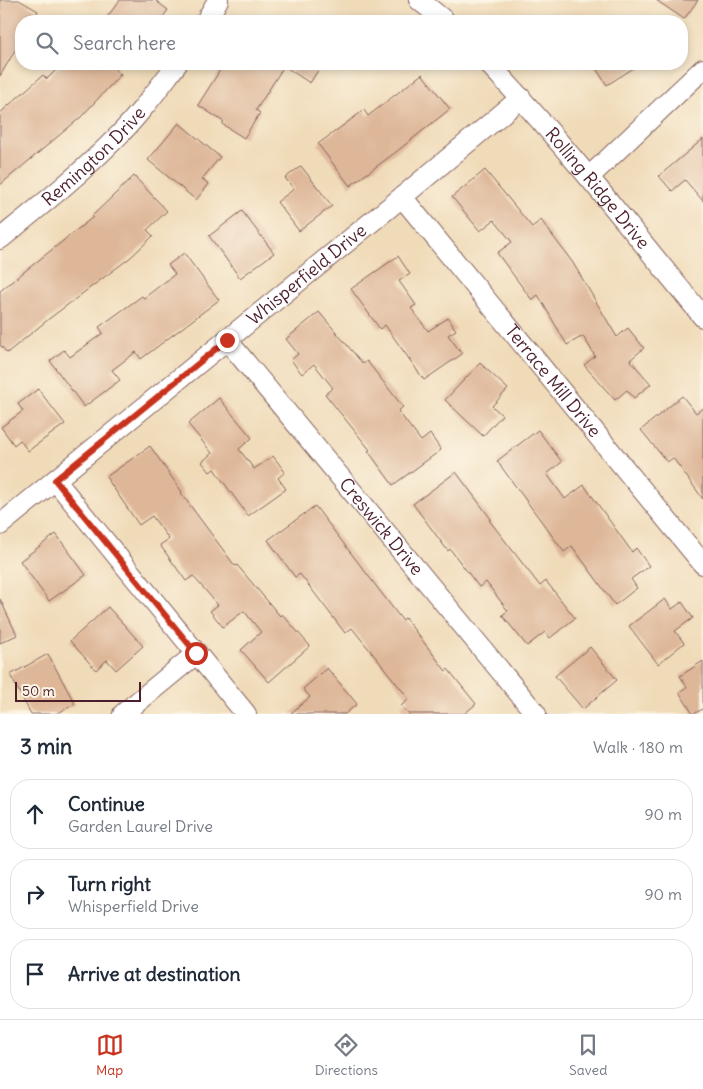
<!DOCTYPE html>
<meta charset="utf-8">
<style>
body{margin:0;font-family:Delius,sans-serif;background:#f2f2f3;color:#1f2937}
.scale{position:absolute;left:15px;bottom:12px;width:126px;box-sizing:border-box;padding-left:5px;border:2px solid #4a1f2b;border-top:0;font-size:14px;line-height:18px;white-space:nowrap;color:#4a1f2b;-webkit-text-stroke:4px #fcf5e5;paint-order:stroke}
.stop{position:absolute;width:15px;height:15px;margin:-11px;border:4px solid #c8321e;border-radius:50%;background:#fff}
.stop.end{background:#c8321e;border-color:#fff;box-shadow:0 1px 5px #0008}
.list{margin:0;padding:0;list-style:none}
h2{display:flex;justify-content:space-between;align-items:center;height:65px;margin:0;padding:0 20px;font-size:21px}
h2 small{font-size:16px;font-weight:400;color:#747a83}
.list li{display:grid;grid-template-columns:32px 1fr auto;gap:15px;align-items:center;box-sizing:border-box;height:70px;margin:0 10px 10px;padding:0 10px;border:1px solid #e0e1e3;border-radius:20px}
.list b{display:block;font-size:19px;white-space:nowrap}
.list p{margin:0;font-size:16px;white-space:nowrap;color:#747a83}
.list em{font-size:16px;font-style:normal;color:#747a83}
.icon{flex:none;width:28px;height:28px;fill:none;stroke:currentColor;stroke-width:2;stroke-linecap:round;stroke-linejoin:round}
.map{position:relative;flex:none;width:703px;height:714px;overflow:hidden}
.search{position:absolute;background:#fff;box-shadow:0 2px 8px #0003;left:15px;right:15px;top:15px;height:55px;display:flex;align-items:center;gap:12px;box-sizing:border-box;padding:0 18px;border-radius:20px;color:#747a83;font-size:19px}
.sheet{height:305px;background:#fff}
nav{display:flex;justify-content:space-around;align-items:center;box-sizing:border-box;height:70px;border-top:1px solid #e0e1e3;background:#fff;font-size:14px;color:#747a83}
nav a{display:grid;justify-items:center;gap:2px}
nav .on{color:#c8321e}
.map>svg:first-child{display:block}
.building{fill:#deb799}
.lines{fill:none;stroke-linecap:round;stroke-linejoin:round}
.minor-casing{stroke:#84615d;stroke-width:22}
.minor{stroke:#fff;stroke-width:20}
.route{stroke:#c8321e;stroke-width:6}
.labels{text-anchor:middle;stroke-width:5;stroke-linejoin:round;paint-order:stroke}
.street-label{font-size:18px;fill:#4a1f2b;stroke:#fcf5e5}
</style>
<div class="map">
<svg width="703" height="714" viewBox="0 0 703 714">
<rect width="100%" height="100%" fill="#fcf5e5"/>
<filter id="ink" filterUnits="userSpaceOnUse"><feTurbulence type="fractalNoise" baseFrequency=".02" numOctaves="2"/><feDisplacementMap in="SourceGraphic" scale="10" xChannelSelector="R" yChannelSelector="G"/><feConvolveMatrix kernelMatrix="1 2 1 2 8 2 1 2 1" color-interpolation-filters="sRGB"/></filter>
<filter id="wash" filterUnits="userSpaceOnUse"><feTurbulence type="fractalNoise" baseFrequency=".0096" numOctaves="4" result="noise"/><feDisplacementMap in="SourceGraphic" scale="20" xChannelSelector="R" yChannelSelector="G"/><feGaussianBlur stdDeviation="1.12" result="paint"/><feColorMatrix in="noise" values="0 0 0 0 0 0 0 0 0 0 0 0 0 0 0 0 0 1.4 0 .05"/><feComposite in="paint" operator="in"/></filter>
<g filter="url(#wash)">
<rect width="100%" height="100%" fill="#f0dbb9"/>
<g id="blocks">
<!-- building -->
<path class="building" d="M0,0H19L38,11L32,21H21V40L0,76Z
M120,0H155L168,10L160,21H104Z
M656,0H698L684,19Z
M62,64H119L115,70L121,74L81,117L0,185V113L43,75L47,79Z
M224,64H322L310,83L284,66L256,110L260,113L244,138L222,124L224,122L198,105Z
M593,64H640L607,85Z
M422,74L450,109L396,152L350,186L318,144L364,110L368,116Z
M179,123L220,157L202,179L209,184L196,200L148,160Z
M703,139V201L685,180L672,191L659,176Z
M301,166L332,206L299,231L277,202L294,189L285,178Z
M485,170L532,227L541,220L573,263L617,337L628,328L644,348L630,360L651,384L634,398L627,390L615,400L584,365L595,356L583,336L567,345L538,295L532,300L497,253L512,242L494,220L480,231L452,197Z
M134,176L167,211L147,230L153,236L131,257L50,318L7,353L0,345V291L93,217L92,216Z
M242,211L274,253L240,278L209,236Z
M184,253L219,300L141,359L136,352L112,370L120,380L84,407L50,361L64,350L70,357L103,333L99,327L142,296L144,298L175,274L168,265Z
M398,256L410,274L399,281L416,305L411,308L428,331L448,318L456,330L448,335L462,354L424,380L385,325L380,329L351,289Z
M319,312L363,364L367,361L403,407L398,411L421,441L430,434L441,450L393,485L368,451L370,450L325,394L333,388L314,364L302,374L291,360L298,354L286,339Z
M480,363L508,389L492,406L502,415L483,436L445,400Z
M38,389L65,424L28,451L20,440L14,445L1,427L23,411L18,404Z
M682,396L696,413L703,408V499L673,458L667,462L641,430Z
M219,398L252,438L239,449L254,469L273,456L285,472L278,478L286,489L248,516L214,469L210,472L202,462L212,453L188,424Z
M538,430L562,462L547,474L565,499L584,485L632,552L636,548L649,566L631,579L637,588L615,605L572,546L564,552L497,461Z
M150,446L182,492L181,493L235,566L237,565L280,616L282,614L310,646L269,682L241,650L261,632L244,611L223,627L210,611L218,605L193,576L186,581L160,545L169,539L152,516L139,525L106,477Z
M456,472L491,519L489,520L540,586L546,581L575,618L550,638L545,632L527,646L502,615L508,611L486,582L479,587L450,549L448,551L413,504Z
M315,506L402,620L405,618L446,671L448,669L476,704L464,714H408L401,706L409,699L352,628L345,633L300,574L295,577L268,540Z
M56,534L86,575L49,601L20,561Z
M0,599L17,635L0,643Z
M665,599L672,609L682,602L693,618L675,631L684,643L658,664L629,626Z
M108,607L143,646L116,670L107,660L96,670L70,641Z
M590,647L617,680L583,709L555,676Z
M48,654L75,704L56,714H31L10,675Z
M703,661V709L693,714L679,692L687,687L680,676Z
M327,668L357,704L345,714H290L310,697L303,689Z"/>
</g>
</g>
<g filter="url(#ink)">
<use href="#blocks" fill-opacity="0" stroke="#84615d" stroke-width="1"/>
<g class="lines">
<!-- minor casing -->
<g class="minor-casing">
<g id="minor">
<path d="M419,0L445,21"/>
<path d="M206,21L218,0"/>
<path id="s1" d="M489,64C564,144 633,231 703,317"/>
<path d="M589,177L703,69"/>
<path id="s2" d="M402,197L703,564"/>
<path id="s3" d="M0,239C38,208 78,176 113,141C137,118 157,90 177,64"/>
<path id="s4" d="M227,340L536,714"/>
<path d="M55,480L246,714"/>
<path id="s5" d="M0,525L402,197L521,98"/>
<path d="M123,714L197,653"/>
</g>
</g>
<!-- minor -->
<use href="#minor" class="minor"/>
</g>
</g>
<g class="lines" filter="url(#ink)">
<!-- route -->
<path class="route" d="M196,653L55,480L227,340"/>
</g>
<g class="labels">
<!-- street labels -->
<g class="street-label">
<text dy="6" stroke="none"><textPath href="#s3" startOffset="125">Remington Drive</textPath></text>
<text dy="6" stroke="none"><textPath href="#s1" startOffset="165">Rolling Ridge Drive</textPath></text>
<text dy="6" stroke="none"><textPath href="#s5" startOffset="396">Whisperfield Drive</textPath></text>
<text dy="6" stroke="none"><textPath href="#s2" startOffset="238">Terrace Mill Drive</textPath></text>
<text dy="6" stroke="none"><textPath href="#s4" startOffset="242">Creswick Drive</textPath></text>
</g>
</g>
</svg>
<div class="scale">50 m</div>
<div class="stop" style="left:196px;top:653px"></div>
<div class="stop end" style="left:227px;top:340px"></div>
<div class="search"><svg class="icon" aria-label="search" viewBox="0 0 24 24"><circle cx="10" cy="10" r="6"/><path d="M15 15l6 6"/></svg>Search here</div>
</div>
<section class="sheet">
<h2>3 min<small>Walk · 180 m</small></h2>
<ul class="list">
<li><svg class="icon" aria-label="ahead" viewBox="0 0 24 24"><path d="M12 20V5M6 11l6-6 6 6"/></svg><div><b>Continue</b><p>Garden Laurel Drive</p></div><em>90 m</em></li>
<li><svg class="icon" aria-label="right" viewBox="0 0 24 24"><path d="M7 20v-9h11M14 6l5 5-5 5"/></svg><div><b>Turn right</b><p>Whisperfield Drive</p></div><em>90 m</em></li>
<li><svg class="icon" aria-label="arrive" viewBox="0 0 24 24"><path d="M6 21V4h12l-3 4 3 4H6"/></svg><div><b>Arrive at destination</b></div></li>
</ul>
</section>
<nav>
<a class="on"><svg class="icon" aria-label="map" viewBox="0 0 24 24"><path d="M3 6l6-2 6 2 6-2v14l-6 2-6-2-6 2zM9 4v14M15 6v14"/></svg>Map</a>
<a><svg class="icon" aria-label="directions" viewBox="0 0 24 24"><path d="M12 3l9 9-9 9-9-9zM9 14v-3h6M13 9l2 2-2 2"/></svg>Directions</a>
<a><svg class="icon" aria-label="saved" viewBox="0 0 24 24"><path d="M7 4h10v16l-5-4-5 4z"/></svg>Saved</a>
</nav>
